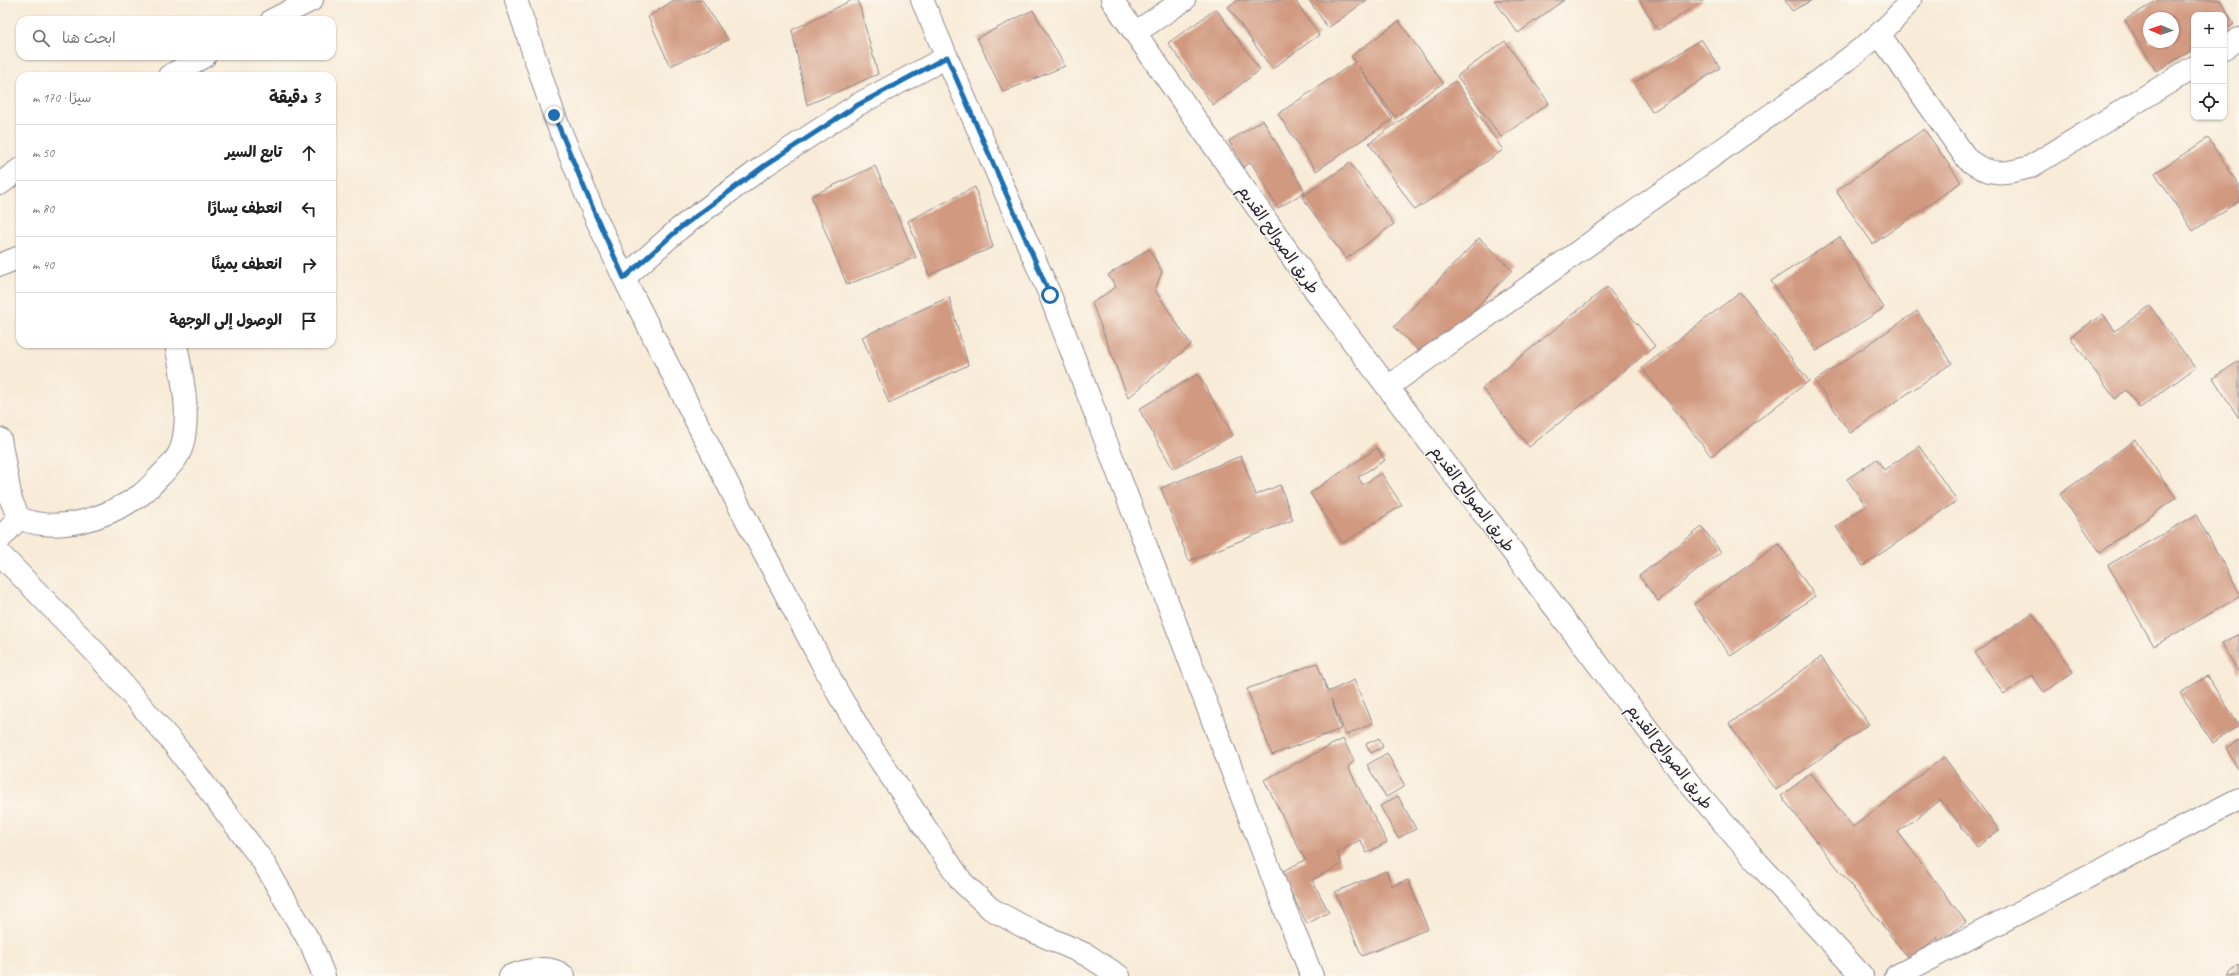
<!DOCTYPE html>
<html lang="ar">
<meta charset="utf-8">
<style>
body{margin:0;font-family:Caveat,"Playpen Sans Arabic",sans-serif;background:#f6f6f6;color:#222;direction:rtl}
.controls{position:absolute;right:12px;top:12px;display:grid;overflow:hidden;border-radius:8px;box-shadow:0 1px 3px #0004}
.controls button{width:36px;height:36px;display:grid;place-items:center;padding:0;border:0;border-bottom:1px solid #e0e0e0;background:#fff;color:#222;font:20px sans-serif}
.compass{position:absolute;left:2143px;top:12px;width:36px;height:36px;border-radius:50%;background:#fff;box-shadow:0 1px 3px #0004;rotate:272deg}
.stop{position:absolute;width:12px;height:12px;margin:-9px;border:3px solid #1f6fb2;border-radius:50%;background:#fff}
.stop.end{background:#1f6fb2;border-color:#fff;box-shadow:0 1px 4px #0008}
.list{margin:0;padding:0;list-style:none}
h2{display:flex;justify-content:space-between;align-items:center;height:52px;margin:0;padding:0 16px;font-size:17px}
h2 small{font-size:13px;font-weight:400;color:#767676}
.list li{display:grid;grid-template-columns:26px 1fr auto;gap:12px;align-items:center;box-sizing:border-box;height:56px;padding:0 16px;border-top:1px solid #e0e0e0}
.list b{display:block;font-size:15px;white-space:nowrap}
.list em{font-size:13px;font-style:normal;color:#767676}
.icon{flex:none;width:22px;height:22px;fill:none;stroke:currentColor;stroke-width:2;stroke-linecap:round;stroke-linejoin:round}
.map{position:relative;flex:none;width:2239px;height:976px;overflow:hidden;direction:ltr}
.search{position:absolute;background:#fff;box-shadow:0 1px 3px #0004;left:16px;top:16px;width:320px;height:44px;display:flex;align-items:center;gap:10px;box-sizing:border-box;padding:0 14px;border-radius:12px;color:#767676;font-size:15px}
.panel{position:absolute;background:#fff;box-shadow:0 1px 3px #0004;left:16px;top:72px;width:320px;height:276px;border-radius:12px;direction:rtl}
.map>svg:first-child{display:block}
.building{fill:#d19980;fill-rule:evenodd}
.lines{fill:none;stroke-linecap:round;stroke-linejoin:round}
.minor-casing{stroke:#8d868a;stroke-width:24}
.minor{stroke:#fff;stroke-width:22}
.route{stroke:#1f6fb2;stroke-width:5}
.labels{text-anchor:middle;stroke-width:3;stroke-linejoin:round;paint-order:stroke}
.street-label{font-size:16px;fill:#22223b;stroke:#fbf7ec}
</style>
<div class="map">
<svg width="2239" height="976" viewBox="0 0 2239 976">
<rect width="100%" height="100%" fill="#fbf7ec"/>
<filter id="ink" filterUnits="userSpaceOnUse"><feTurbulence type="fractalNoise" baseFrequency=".025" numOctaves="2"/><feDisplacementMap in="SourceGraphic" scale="8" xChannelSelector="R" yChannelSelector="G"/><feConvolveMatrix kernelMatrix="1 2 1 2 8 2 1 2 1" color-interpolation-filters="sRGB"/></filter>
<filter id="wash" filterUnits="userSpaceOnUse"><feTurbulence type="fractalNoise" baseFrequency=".012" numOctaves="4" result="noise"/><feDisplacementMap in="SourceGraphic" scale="16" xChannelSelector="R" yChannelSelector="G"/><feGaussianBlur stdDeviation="0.9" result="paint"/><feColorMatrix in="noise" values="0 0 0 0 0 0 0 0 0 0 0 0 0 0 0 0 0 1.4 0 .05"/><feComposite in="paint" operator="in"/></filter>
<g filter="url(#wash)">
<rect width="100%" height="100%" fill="#f8ebd8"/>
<g id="blocks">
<!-- building -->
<path class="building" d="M674,0H702L728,40L670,66L648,17Z
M852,0H858L878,74L807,105L792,30Z
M1238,0H1295L1319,35L1272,69L1228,7Z
M1309,0H1367L1328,28Z
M1494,0H1564L1518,33Z
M1639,0H1704L1658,30Z
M1785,0H1812L1792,11Z
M2158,0H2220L2234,24L2224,31V15H2194V49L2156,71L2125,20ZM2149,18H2173V42H2149Z
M1216,9L1260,70L1213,105L1168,43Z
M1033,10L1065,66L1003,92L977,38Z
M1399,21L1443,83L1395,117L1359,67L1393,119L1316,171L1278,114L1355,62L1351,56Z
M1701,39L1720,68L1652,112L1634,83Z
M1505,41L1549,103L1501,137L1457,76Z
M1455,81L1503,150L1415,210L1369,143Z
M1263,120L1305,192L1278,208L1251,162L1244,167L1229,141Z
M1924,129L1961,182L1873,244L1836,191Z
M2208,138L2239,185V201L2193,231L2155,173Z
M1350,163L1394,224L1346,259L1302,197Z
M875,166L916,257L847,285L811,196Z
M975,187L993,247L929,275L908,221Z
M1840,237L1884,308L1816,351L1771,281Z
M1479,238L1512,270L1427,359L1394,327Z
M1149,249L1162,272L1155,290L1191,345L1128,398L1092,303L1116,287L1108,275Z
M1607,287L1655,346L1529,447L1482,388Z
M1740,292L1809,381L1711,456L1642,368Z
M949,297L968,365L889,403L862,337Z
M2150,306L2195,368L2140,408L2126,390L2115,399L2070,337L2103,314L2115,331Z
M1917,311L1952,363L1850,433L1815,381Z
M2239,361V418L2213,378Z
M1198,374L1233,435L1173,469L1139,409Z
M2135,440L2176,498L2100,552L2060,494Z
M1919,446L1957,501L1863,566L1836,527L1866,506L1847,479L1877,459L1884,470Z
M1377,448L1385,460L1358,477L1363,485L1381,473L1402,505L1343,543L1310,493Z
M1241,456L1256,495L1280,485L1293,520L1189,561L1161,488Z
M2196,515L2239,592V597L2154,646L2108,565Z
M1702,527L1721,552L1658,601L1639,576Z
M1779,544L1815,596L1731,656L1694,604Z
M2032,613L2073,672L2044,692L2032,675L2004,694L1975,653Z
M2239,634V673L2222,643Z
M1821,657L1869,724L1776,790L1729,724Z
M1317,663L1328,692L1354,680L1373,723L1346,735L1331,699L1341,729L1272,755L1247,689Z
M2207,676L2239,725L2213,743L2180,693Z
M1379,738L1383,747L1371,753L1366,744Z
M1343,739L1354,761L1348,767L1387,842L1367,853L1360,840L1337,853L1342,864L1312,880L1329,912L1307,924L1281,872L1305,860L1264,780Z
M2239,740V771L2226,748Z
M1387,753L1405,786L1386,797L1367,765Z
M1944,757L1999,830L1977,847L1941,800L1898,832L1966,922L1938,944V937L1909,959L1781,796L1811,773L1853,827Z
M1398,796L1416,829L1398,838L1380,806Z
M1386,871L1392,886L1408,880L1428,929L1362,956L1335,892Z
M2239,965V976H2227Z"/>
</g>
</g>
<g filter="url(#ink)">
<use href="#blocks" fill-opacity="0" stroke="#8d868a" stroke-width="1"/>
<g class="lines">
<!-- minor casing -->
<g class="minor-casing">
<path id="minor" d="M516,0L554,115L595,216L624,278L736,500L839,695L863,735L962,882L991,909L1028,929L1087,955L1119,976
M922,0L1050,295L1281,899L1312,976
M1112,0L1329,310L1626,701L1690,784L1758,863L1862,976
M272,20L312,0
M1136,32L1184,0
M1879,34L1967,159C1989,177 2005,174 2030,167L2194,67
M2224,48L2239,39
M169,76L205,56
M0,184L20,169
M0,265L20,257
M624,278L680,228L764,166L857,105L947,57
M1389,386L1820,80C1851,56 1887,33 1910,0
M0,439L11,500L19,518L0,539
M19,518C57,534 105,519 139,496C147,491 154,482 161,475C170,466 178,459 182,446C191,412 182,378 176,344
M0,554L96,653L173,743L262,860L312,946L324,976
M510,976C526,970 550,964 564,976
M1896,976L2239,799"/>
</g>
<!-- minor -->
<use href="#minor" class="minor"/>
</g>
</g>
<g class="lines" filter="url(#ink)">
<!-- route -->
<path class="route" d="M554,115L596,216L624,278L680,228L764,166L856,106L947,57L1050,295"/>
</g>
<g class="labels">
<!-- street labels -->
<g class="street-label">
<text transform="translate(1279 239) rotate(55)" y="6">طريق الصوالح القديم</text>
<text transform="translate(1473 498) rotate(53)" y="6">طريق الصوالح القديم</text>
<text transform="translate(1670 756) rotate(52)" y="6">طريق الصوالح القديم</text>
</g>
</g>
</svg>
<div class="controls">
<button>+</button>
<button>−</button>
<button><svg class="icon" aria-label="locate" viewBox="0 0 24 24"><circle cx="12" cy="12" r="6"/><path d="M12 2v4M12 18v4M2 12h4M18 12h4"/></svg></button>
</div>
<svg class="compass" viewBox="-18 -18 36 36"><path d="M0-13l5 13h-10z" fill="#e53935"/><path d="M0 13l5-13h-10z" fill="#767676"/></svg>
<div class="stop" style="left:1050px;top:295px"></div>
<div class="stop end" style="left:554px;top:115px"></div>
<div class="search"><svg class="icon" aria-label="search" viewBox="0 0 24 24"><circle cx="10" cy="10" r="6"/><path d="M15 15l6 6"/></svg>ابحث هنا</div>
<section class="panel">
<h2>3 دقيقة<small>سيرًا · 170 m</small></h2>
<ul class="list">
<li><svg class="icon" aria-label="ahead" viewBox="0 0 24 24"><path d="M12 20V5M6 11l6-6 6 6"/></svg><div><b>تابع السير</b></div><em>50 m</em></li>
<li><svg class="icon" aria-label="left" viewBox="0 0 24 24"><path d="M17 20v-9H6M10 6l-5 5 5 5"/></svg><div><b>انعطف يسارًا</b></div><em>80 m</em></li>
<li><svg class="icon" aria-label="right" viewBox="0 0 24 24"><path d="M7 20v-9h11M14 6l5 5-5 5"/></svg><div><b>انعطف يمينًا</b></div><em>40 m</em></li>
<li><svg class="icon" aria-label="arrive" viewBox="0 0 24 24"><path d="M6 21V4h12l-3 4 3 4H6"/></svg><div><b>الوصول إلى الوجهة</b></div></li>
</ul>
</section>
</div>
